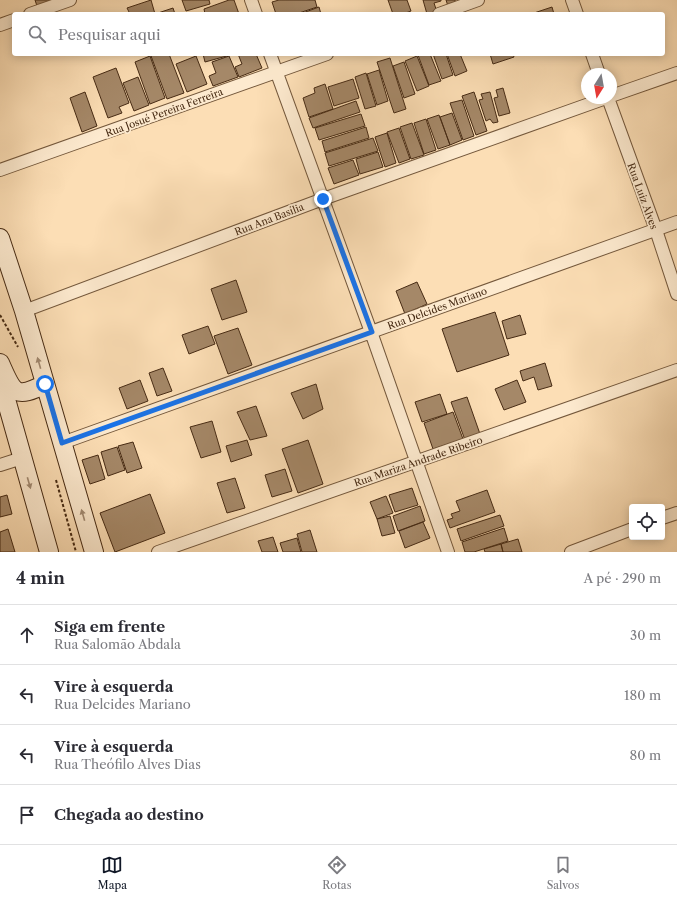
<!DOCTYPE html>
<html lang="pt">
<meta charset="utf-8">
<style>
body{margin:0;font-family:"Libre Caslon Text",serif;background:#f2f2f3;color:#2b2b33}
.controls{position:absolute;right:12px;bottom:12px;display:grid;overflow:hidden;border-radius:4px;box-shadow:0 2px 10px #0003}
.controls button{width:36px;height:36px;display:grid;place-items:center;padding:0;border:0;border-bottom:1px solid #e1e1e2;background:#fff;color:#2b2b33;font:20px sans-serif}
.compass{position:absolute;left:581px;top:68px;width:36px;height:36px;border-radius:50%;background:#fff;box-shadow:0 2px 10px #0003;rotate:191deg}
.stop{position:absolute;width:12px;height:12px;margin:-9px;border:3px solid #1a73e8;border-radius:50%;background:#fff}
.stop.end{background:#1a73e8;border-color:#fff;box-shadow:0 1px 4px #0008}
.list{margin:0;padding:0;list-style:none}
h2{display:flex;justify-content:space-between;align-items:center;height:52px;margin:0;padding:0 16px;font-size:17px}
h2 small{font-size:13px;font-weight:400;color:#7c7c81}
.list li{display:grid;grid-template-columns:26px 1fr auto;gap:12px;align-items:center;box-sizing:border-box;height:60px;padding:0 16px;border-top:1px solid #e1e1e2}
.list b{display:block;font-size:15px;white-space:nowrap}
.list p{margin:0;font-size:13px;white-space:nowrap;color:#7c7c81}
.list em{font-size:13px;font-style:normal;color:#7c7c81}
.icon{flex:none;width:22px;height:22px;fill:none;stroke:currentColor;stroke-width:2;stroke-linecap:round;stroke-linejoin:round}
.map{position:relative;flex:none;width:677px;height:552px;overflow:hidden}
.search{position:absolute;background:#fff;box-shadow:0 2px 10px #0003;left:12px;right:12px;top:12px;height:44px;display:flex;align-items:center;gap:10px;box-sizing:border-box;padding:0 14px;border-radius:4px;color:#7c7c81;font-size:15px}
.sheet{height:292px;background:#fff}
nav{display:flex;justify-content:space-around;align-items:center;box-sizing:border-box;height:56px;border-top:1px solid #e1e1e2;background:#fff;font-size:11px;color:#7c7c81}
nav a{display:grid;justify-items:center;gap:2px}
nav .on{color:#111827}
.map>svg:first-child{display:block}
.building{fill:#a58868;stroke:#472b14}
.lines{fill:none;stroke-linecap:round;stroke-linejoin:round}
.street-casing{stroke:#74583c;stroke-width:14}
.secondary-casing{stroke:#472b14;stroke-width:20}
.path{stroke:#472b14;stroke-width:2;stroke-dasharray:3 2;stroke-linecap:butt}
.street{stroke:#fdeacf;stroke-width:12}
.secondary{stroke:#fdeacf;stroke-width:18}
.oneway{fill:#a28a72}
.route{stroke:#1a73e8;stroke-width:5}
.labels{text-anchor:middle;stroke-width:3.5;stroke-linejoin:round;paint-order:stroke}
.street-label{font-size:10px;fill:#472b14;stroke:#fdeacf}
</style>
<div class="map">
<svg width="677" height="552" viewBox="0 0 677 552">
<rect width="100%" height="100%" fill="#fcdeb5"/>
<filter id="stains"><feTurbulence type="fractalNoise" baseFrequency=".005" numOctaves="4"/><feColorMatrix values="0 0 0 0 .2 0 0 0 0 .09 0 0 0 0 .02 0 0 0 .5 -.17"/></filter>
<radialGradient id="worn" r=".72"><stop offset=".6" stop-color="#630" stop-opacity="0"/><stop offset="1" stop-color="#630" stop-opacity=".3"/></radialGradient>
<!-- building -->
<path class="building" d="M35,0H55L37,6Z
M151,0L155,14H130L127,8Z
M182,0H209L210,4L186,11Z
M229,0H234L239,14H205L204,9Z
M279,0H315L317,7L296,14H276L272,2Z
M388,0H407L411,11L403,14H393Z
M423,0H441V1L434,3L437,12L427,14Z
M446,0H455L456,3L448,6Z
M319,7L321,14H300Z
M552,7L554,14H531Z
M173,8L175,14H159L158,13Z
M157,54H169L184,93L167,99L151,56Z
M203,54H234L205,62Z
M238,54H256L262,68L239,77L235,67L242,64Z
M420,54H430L441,81L429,85L418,55Z
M433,54H446L453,75L442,79Z
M447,54H460L467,71L455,76Z
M490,54H513L514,57L493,64Z
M150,56L165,98L150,104L135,62Z
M196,56L207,84L187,92L176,64Z
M229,56L238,77L213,86L209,76L216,73L212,62Z
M417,56L429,86L417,91L405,61Z
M390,58L406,109L394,113L377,62Z
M404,62L415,94L404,98L393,66Z
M116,68L129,103L119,107L122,113L108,118L93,77Z
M379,70L388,101L377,105L367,74Z
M366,73L376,106L365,109L355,77Z
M138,77L149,105L134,111L123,83Z
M353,79L359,98L334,106L328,87Z
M325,84L333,109L309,117L303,98L315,93L314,88Z
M503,88L510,113L499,116L494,98L498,97L496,90Z
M85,92L97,126L82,132L70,98Z
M474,92L487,131L476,135L462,96Z
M490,92L498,122L493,123L490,119L486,121L479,100L483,99L481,94Z
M462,100L474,136L463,140L450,103Z
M356,101L360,112L313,128L309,118Z
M452,113L462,140L450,145L440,117Z
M361,114L365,126L319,140L315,128Z
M439,115L450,145L438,149L427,119Z
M426,119L436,150L424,154L414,123Z
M412,123L424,155L411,159L400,127Z
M366,127L369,138L325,152L322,141Z
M399,128L410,159L399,163L387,132Z
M387,133L396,163L385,167L375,137Z
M373,138L378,151L329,166L325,153Z
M378,152L383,167L360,174L356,159Z
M353,160L359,175L334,184L328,168Z
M236,280L247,312L222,320L211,289Z
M417,282L427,304L405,314L396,291Z
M495,312L509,355L457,372L442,329Z
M520,315L526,334L507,339L502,321Z
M208,326L215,344L189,354L182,335Z
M238,328L252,365L228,374L214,336Z
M545,363L552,386L538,390L534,377L523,381L520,371Z
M163,368L172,391L157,396L149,373Z
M140,380L148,401L127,409L119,388Z
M517,380L526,402L504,410L495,389Z
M316,384L323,409L303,419L291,393Z
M440,394L447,414L422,422L415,402Z
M467,397L480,434L465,440L451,402Z
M256,406L267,436L250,440L237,412Z
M453,412L463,439L433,449L424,423Z
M212,421L221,452L201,458L190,427Z
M247,440L252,455L231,462L226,446Z
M308,440L323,484L298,493L282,449Z
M133,442L142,468L127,473L118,446Z
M117,447L125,470L108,476L101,452Z
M98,455L105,479L90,484L82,460Z
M285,469L292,491L272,497L265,475Z
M235,478L245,508L227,513L217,483Z
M412,488L418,505L395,512L389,495Z
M487,490L495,512L450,528L447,520L453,518L451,514L460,511L456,501Z
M150,494L165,533L115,552L100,513Z
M7,495L12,514L0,517V497Z
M386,496L393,513L377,519L370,502Z
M420,506L425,521L398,531L393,516Z
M500,515L504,526L461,541L457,529Z
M390,516L395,533L382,536L377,519Z
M423,522L430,538L405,548L399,531Z
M504,528L508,541L474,552H465L462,542Z
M8,529L15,552H0V532Z
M310,530L317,552H302L297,534Z
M273,537L278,552H262L258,541Z
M297,538L301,552H283L280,543Z
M518,539L522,552H503L501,544Z
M501,544L503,552H485L484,549Z"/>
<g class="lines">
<!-- street casing -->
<g class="street-casing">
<path id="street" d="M251,0L256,14
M572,0L577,14
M30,14L70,0
M439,14L478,0
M0,25L14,20
M270,54L371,332L448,552
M592,54L599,74
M611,96L677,73
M608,98L656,230L677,294
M0,170L327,54
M24,311L323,199L606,98
M62,443L677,222
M0,465L22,458
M662,518L677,513
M158,552L677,370
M571,552L632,529"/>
</g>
<!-- secondary casing -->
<g class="secondary-casing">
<path id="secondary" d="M0,238L24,311L94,552
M0,363C13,392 14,400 45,384
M0,378L49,552"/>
</g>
<!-- path -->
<path class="path" d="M0,315L18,347
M56,480L76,552"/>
<!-- street -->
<use href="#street" class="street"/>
<!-- secondary -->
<use href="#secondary" class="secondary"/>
</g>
<!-- one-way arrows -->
<defs><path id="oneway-solid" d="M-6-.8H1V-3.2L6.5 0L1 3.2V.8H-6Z"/></defs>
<g class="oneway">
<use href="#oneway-solid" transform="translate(39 363) rotate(-106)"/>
<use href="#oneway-solid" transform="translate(29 483) rotate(74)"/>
<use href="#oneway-solid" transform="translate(83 515) rotate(-106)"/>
</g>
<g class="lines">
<!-- route -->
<path class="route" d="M45,384L62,443L372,332L323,199"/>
</g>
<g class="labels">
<!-- street labels -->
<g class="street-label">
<text transform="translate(164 112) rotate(-20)" y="4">Rua Josué Pereira Ferreira</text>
<text transform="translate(643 196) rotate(70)" y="4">Rua Luiz Alves</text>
<text transform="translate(269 219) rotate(-21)" y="4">Rua Ana Basília</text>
<text transform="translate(437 308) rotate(-20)" y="4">Rua Delcides Mariano</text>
<text transform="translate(418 461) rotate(-19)" y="4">Rua Mariza Andrade Ribeiro</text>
</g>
</g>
<rect width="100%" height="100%" filter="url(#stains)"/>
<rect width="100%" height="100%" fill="url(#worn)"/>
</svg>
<div class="controls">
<button><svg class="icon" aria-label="locate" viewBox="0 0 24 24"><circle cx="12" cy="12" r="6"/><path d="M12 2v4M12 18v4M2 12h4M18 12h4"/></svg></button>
</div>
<svg class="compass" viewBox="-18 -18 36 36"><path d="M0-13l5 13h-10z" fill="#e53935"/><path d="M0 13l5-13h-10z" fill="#7c7c81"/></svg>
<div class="stop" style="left:45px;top:384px"></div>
<div class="stop end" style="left:323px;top:199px"></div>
<div class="search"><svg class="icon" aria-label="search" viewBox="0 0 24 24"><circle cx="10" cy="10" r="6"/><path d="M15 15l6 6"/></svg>Pesquisar aqui</div>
</div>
<section class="sheet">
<h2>4 min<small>A pé · 290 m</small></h2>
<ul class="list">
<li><svg class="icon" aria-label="ahead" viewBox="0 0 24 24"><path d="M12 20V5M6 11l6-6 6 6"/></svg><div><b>Siga em frente</b><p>Rua Salomão Abdala</p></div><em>30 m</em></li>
<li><svg class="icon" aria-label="left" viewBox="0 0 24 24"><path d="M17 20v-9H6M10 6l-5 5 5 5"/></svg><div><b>Vire à esquerda</b><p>Rua Delcides Mariano</p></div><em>180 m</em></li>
<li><svg class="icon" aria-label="left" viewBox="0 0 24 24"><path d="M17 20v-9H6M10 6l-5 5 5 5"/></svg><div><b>Vire à esquerda</b><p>Rua Theófilo Alves Dias</p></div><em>80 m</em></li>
<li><svg class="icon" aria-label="arrive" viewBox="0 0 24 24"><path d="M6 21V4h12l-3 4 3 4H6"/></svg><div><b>Chegada ao destino</b></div></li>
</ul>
</section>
<nav>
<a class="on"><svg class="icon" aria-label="map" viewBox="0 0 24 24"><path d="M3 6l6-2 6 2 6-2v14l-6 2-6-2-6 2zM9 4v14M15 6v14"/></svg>Mapa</a>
<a><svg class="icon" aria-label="directions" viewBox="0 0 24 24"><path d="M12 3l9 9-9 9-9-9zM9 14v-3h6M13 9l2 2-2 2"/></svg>Rotas</a>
<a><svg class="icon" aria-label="saved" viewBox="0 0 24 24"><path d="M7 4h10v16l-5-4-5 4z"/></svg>Salvos</a>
</nav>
